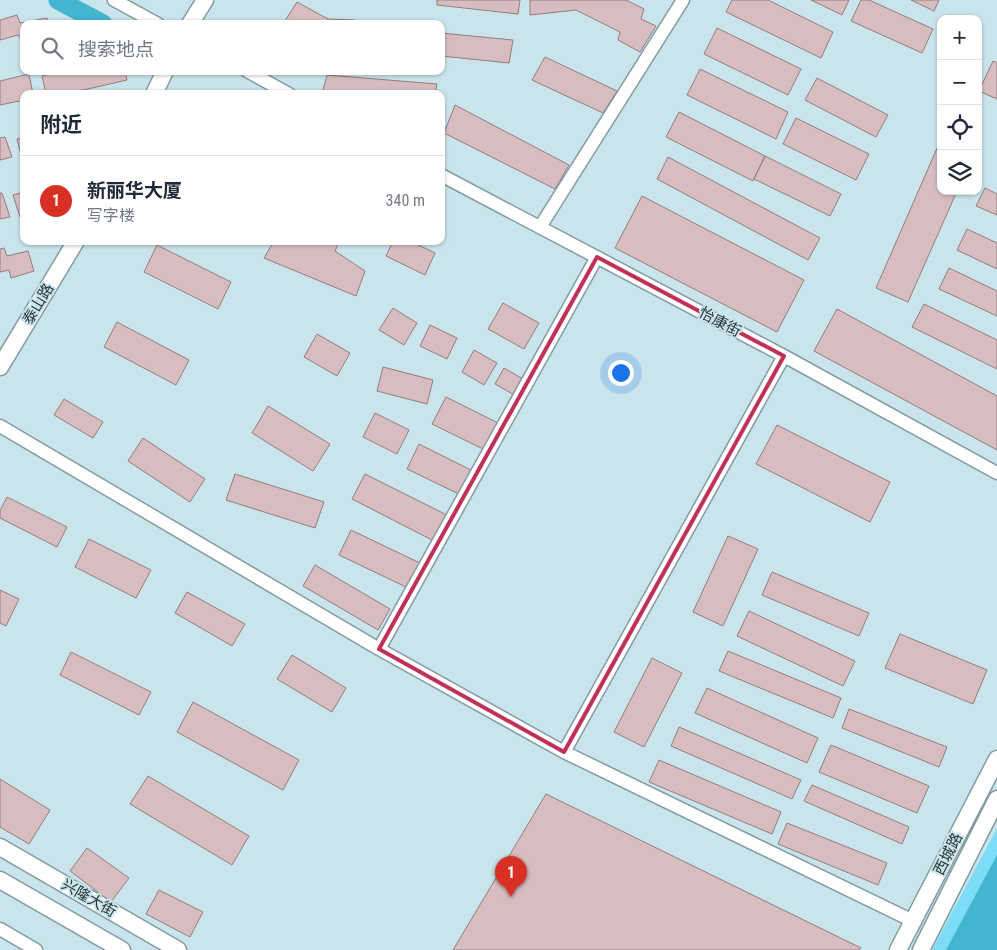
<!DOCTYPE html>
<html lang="zh">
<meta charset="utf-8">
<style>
body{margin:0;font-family:"Roboto Condensed","Noto Sans SC",sans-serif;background:#f2f2f3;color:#1f2937}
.controls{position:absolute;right:15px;top:15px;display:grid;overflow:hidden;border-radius:10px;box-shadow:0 1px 4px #0004}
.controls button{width:45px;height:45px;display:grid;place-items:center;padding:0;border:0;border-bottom:1px solid #e0e1e3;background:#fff;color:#1f2937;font:25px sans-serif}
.you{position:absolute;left:620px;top:372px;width:18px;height:18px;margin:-12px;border:4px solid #fff;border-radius:50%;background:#1a73e8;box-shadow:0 0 0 8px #1a73e833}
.badge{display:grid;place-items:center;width:32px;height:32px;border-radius:50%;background:#d93025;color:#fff;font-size:16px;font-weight:700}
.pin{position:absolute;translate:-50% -41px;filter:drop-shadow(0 1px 2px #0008)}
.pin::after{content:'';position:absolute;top:26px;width:18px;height:15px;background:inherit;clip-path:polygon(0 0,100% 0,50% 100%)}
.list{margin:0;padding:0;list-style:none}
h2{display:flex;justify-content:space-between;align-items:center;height:65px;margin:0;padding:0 20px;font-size:21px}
h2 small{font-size:16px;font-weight:400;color:#747a83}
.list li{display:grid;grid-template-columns:32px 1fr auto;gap:15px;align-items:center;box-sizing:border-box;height:90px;padding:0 20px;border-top:1px solid #e0e1e3}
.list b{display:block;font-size:19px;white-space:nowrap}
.list p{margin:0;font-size:16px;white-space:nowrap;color:#747a83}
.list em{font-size:16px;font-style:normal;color:#747a83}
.icon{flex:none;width:28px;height:28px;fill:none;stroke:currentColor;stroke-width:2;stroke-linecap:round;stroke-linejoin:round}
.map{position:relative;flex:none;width:997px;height:950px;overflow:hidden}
.search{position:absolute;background:#fff;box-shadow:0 1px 4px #0004;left:20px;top:20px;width:425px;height:55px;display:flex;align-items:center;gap:12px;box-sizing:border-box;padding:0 18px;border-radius:10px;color:#747a83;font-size:19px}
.panel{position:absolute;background:#fff;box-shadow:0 1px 4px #0004;left:20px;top:90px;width:425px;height:155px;border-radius:10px}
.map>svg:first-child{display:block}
.green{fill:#7dddf7}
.water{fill:#43b5d1}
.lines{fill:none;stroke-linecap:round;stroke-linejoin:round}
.river{stroke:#43b5d1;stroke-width:19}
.building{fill:#d7bdc0;stroke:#947c7f}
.minor-casing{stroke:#839ba3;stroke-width:15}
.major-casing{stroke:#839ba3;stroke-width:19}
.minor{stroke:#fff;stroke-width:12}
.major{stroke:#fff;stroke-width:16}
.marked{fill:none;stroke:#c03158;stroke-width:4;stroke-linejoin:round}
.labels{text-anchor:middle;stroke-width:4;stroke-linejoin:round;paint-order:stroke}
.street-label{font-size:15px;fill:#2a3537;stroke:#c9e4eb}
</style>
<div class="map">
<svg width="997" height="950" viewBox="0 0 997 950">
<rect width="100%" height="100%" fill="#c9e4eb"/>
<!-- green -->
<path class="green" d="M997,829V950H932L996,830Z"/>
<!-- water -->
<path class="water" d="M997,855V950H946Z"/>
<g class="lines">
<!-- river -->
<path class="river" d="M58,0L103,24"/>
</g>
<!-- building -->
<path class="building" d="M437,0H520L518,14L437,5Z
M530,0H626L644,9L641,19L656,26L640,52L618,40L620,32L576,10L530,15Z
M732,0H768L833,32L821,58L726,12Z
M811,0H849L842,15Z
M861,0H869L933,29L922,53L851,21Z
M911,0H939L934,11Z
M297,2L328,19L355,20V24H283Z
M17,15L20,23L47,18L48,24H24V42L18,35L0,40V20Z
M717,28L801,69L788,95L704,54Z
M441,33L513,40L509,63L441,56Z
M545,57L617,91L603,113L532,80Z
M993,61L997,63V99L979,91Z
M700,69L788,112L776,139L687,95Z
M63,71H125L127,80L66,94H46L42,76Z
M29,74L33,94H24V100L0,105V81Z
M327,75L437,84L435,94H322Z
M817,78L888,115L876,137L805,100Z
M455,105L569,165L555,189L444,133Z
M679,112L765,156L753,181L666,137Z
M796,118L869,154L856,180L783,144Z
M5,137L12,157L0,160V138Z
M24,138V162H23L17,139Z
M938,146L941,147V191H957L908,302L876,288Z
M765,156L841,194L830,216L754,179Z
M668,157L820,238L808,260L657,179Z
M985,188L997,194V215L976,206Z
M24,192V216L20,217L13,195Z
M0,193H2L10,217L0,219Z
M642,196L804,280L777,332L615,248Z
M967,229L997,243V269L957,250Z
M274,241H340L335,251L365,271L356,296L264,258Z
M393,241H410L435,253L425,275L386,256Z
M157,245L231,282L218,309L144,272Z
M4,248L7,256L28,251L34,271L11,278L9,270L0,272V249Z
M949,268L997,291V316L939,289Z
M503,303L539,323L524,349L488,329Z
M924,304L997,340V369L912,327Z
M393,308L417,323L404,345L379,330Z
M837,309L997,396V450L814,351Z
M117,322L189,360L176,385L104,347Z
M430,325L457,338L447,359L420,346Z
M317,334L350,353L337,376L304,357Z
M474,350L497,363L484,385L462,372Z
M383,367L433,380L427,404L377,391Z
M504,368L525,380L516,396L495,384Z
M446,397L498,423L485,450L432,424Z
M64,399L103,422L93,438L54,415Z
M268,406L330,444L313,471L252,433Z
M375,413L409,430L397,454L363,437Z
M777,425L890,482L870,522L756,464Z
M143,438L205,479L190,502L128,461Z
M419,444L473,471L461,495L407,469Z
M235,474L324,502L315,528L226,500Z
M365,474L447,515L434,541L352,499Z
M7,497L67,527L57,547L0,518V511Z
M351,530L420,563L408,588L339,555Z
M728,536L758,549L723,626L693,612Z
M89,539L151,570L136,598L75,567Z
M315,565L390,609L378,630L303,586Z
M772,572L869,613L859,636L762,595Z
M0,590L19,599L6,626L0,623Z
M187,592L245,624L232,646L175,613Z
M749,611L855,661L843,686L737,636Z
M900,634L987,670L973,704L885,668Z
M728,651L841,698L833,718L719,671Z
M71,652L151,692L139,715L60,675Z
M292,655L346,688L332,712L277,679Z
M652,658L682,673L644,747L614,732Z
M707,688L818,738L807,763L695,713Z
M193,702L299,760L283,790L177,732Z
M849,709L947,747L939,767L842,728Z
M679,727L801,780L792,799L671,746Z
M831,745L929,786L917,813L819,772Z
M659,760L781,812L772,834L649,782Z
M148,776L249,836L232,865L130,804Z
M0,779L50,810L29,844L0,827Z
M812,785L909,827L902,844L804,801Z
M546,794L861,948L859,950H453Z
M787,823L887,863L878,885L778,844Z
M87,848L129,878L111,902L70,871Z
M159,890L203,912L190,937L146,914Z"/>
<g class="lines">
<!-- minor casing -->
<g class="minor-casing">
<path id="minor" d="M114,0L158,24
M247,71L289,94
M441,175L784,356L997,473
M540,227L683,0
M0,426L379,649L564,752L913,921
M379,649L597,257
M564,752L784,356
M0,929L36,950"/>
</g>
<!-- major casing -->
<g class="major-casing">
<path id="major" d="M190,24L205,0
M154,94L165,71
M0,367L76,241
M0,847L178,950
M0,880L122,950
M898,950L997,759
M921,950L997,799"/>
</g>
<!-- minor -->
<use href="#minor" class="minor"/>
<!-- major -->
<use href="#major" class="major"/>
</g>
<!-- marked area -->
<path class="marked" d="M597,257L784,356L564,752L379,649Z"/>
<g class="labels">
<!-- street labels -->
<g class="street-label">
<text transform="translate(38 304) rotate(-59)" y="5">泰山路</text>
<text transform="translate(720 322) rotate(28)" y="5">怡康街</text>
<text transform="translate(948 854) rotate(-63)" y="5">西城路</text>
<text transform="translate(89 898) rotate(30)" y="5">兴隆大街</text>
</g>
</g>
</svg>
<div class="controls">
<button>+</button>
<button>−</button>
<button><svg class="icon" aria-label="locate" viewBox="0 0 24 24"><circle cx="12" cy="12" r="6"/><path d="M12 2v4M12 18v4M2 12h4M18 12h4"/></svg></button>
<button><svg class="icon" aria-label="layers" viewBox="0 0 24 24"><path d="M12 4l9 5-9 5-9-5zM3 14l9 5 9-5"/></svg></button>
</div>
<div class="you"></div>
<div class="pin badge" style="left:511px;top:897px">1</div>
<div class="search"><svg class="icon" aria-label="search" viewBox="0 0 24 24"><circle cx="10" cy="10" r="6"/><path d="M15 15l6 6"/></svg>搜索地点</div>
<section class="panel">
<h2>附近<small></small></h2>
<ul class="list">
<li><span class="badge">1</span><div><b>新丽华大厦</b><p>写字楼</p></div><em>340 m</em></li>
</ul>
</section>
</div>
